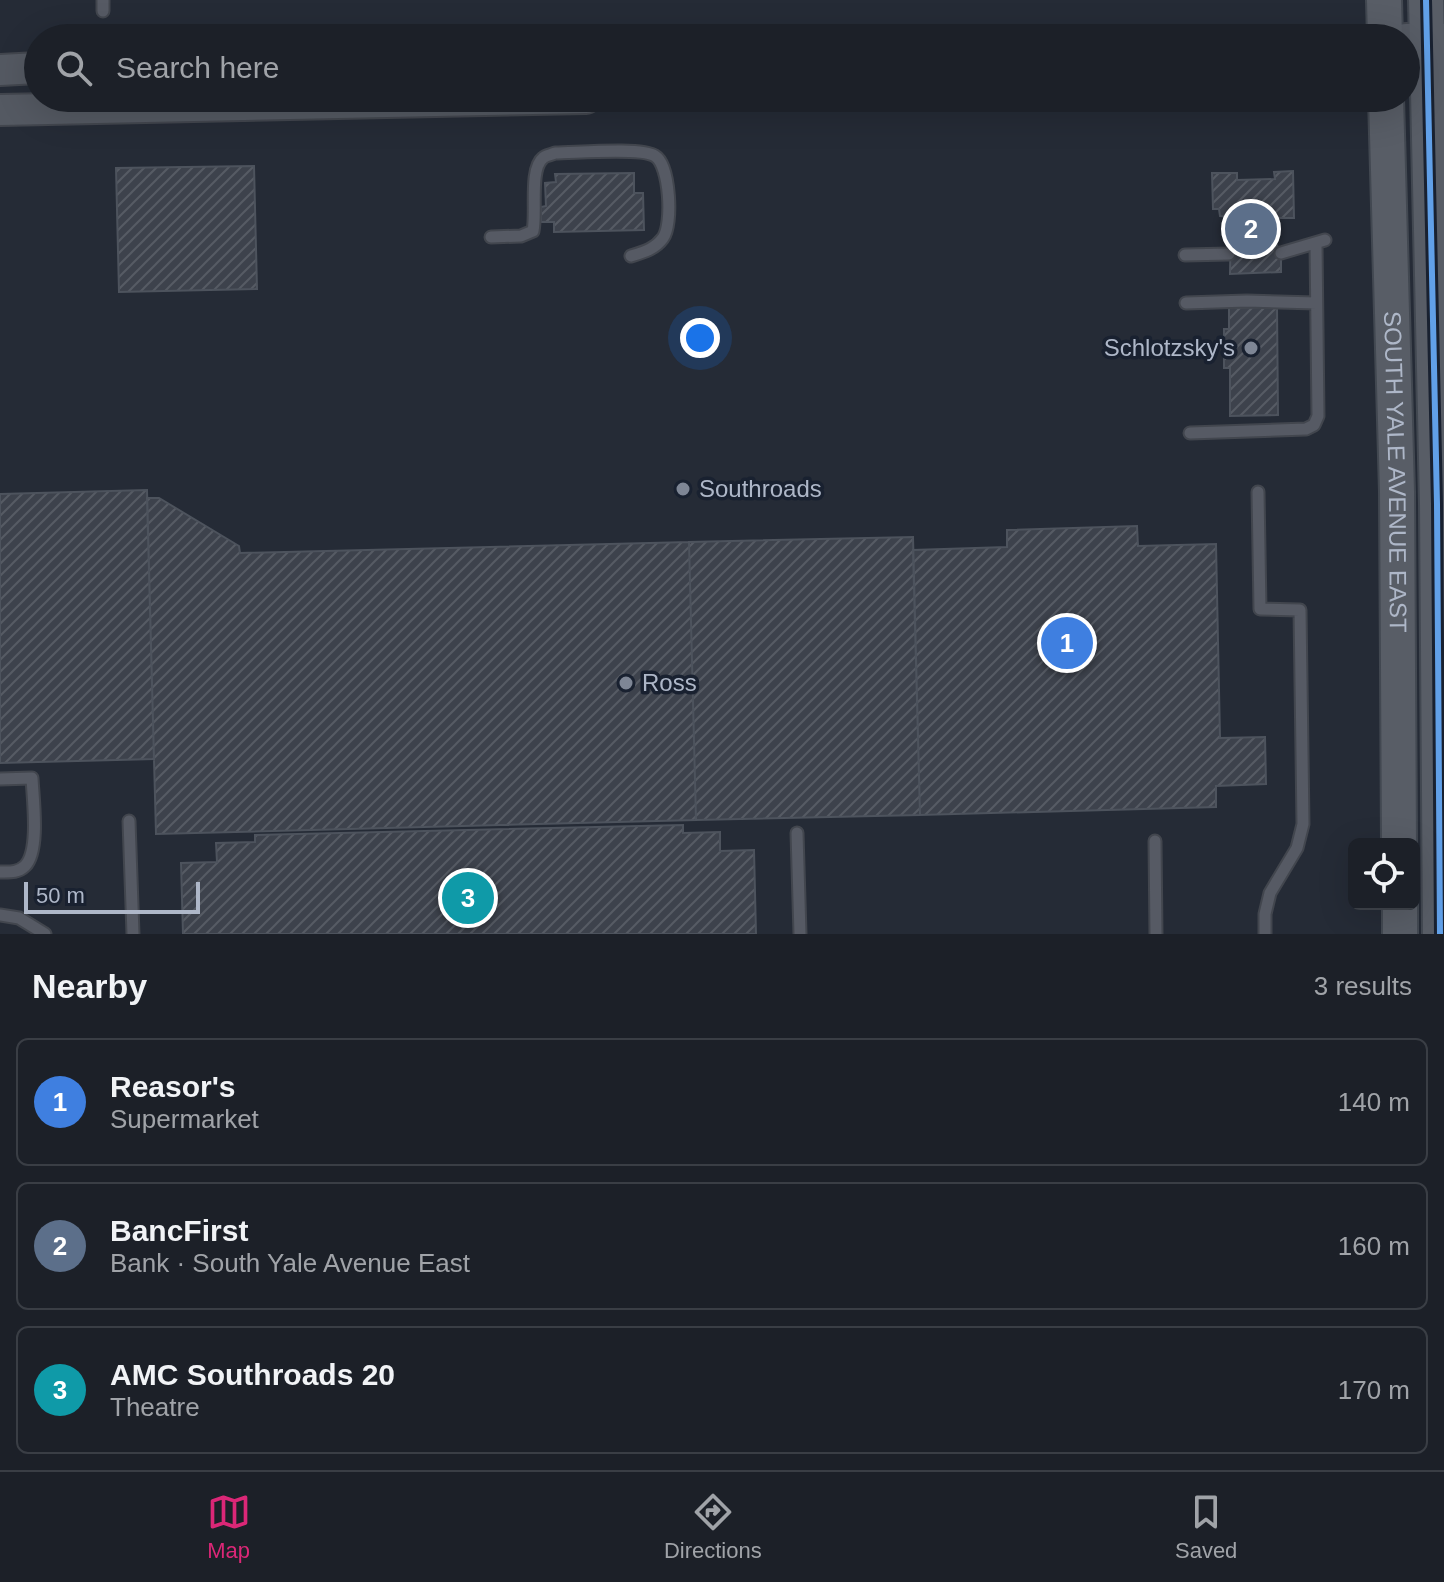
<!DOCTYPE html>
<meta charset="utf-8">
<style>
body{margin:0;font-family:Helvetica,sans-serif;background:#252830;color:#f1f3f6}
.controls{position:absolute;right:24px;bottom:24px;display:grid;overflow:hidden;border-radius:12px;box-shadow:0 8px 32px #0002}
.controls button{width:72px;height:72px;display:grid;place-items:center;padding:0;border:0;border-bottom:2px solid #3a3e45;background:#1c2028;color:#f1f3f6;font:40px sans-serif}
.scale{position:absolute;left:24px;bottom:20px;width:176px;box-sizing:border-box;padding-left:8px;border:4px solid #aeb7c8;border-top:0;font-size:22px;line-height:28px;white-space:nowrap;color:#aeb7c8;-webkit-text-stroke:6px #192130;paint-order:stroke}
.you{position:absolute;left:700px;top:338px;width:28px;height:28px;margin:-20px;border:6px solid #fff;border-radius:50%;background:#1a73e8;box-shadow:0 0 0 12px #1a73e833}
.badge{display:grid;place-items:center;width:52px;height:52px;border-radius:50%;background:#db2777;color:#fff;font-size:26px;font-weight:700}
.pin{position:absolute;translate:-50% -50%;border:4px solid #fff;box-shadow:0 2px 8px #0006}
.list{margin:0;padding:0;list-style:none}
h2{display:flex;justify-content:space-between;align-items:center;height:104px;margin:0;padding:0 32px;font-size:34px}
h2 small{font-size:26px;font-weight:400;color:#a0a3a8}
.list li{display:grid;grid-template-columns:52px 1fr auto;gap:24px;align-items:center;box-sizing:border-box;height:128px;margin:0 16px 16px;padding:0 16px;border:2px solid #3a3e45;border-radius:12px}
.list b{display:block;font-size:30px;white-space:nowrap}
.list p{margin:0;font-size:26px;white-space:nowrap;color:#a0a3a8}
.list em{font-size:26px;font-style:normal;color:#a0a3a8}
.icon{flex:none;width:44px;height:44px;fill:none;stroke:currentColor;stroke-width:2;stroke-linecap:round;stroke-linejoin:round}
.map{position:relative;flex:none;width:1444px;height:934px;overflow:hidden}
.search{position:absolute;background:#1c2028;box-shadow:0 8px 32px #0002;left:24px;right:24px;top:24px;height:88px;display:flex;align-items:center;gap:20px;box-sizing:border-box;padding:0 28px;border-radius:44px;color:#a0a3a8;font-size:30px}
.sheet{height:536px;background:#1c2028}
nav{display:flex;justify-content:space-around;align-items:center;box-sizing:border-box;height:112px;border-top:2px solid #3a3e45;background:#1c2028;font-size:22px;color:#a0a3a8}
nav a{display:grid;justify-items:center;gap:4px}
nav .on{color:#db2777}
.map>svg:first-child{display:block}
.building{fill:url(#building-hatch);stroke:#4d535d;stroke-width:2}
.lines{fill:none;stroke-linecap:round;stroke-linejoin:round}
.lane-casing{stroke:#42464e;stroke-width:15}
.secondary-casing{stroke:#42464e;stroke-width:34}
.primary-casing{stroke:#424851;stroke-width:38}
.lane{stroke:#565a64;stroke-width:11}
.secondary{stroke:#545962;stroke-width:30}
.primary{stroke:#585d66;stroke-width:34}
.bus-1-casing{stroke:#192130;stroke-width:12}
.bus-1{stroke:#61a0e8;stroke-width:6}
.poi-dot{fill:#7e8695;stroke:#192130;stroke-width:3}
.labels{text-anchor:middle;stroke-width:7;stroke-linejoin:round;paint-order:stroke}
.poi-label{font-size:24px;fill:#aeb7c8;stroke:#192130;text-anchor:start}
.street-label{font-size:24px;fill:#aeb7c8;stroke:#192130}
</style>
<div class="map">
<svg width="1444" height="934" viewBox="0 0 1444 934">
<defs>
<pattern id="building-hatch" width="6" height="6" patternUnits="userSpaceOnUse" patternTransform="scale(2)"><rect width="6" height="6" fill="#3d424c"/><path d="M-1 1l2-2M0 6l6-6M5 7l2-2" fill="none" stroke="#565b64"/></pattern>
</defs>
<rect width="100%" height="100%" fill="#252b36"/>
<!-- building -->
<path class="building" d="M254,166L257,289L119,292L116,168Z
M1293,171L1294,218H1266L1281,255V272L1230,274L1231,217L1220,216L1219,209H1213L1212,173H1237V180L1275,179L1274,172Z
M634,173V193H643L644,230L554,232V222H541V207L546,206L545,183L556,182L555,174Z
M1277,307L1278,415L1230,416V368H1224V329H1229V308Z
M147,490L154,759L0,763V494Z
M147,498H159L239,546L240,553L689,542L696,820L156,834Z
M1137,526L1138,546L1216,544L1220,738L1265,737L1266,784L1216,786V807L920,815L913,550L1007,547V530Z
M913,537L920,815L696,820L689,542Z
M683,825V833L720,832V851L754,850L756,934H183L181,863L217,862L216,843L255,842V835Z"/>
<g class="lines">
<!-- lane casing -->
<g class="lane-casing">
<path id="lane" d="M103,0V11
M491,237L521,236L533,231C537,213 529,169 543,158C546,155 551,155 555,153C575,153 642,147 655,156C670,165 673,225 663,238C655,249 644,252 631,256
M1281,253L1325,240
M1185,255L1229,254
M1186,303L1247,301L1316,303
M1190,433L1306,429L1314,425L1318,416L1316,244
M1258,492L1260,609L1300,610L1303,824L1297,848L1270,893L1265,914V934
M0,779L32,778C33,799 40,851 25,866C18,873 9,872 0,872
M129,821L133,934
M797,833L800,934
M1155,841L1156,934
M0,915L19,918L45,934"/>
</g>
<!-- secondary casing -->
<g class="secondary-casing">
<path id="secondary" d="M1406,39H1444
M0,70L38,68
M0,110L586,98"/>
</g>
<!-- primary casing -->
<g class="primary-casing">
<g id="primary">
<path d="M1384,0L1385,38"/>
<path d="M1426,0L1437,504L1440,934"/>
<path id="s1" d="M1386,98L1397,492L1399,844"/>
<path d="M1400,904V934"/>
</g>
</g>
<!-- lane -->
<use href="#lane" class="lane"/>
<!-- secondary -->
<use href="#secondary" class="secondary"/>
<!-- primary -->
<use href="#primary" class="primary"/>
<!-- bus-1 casing -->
<g class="bus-1-casing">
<path id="bus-1" d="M1426,0L1437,504L1440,934"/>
</g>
<!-- bus-1 -->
<use href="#bus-1" class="bus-1"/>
</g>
<!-- markers -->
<g class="poi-dot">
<circle cx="1251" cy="348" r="8"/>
<circle cx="683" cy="489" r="8"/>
<circle cx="626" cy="683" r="8"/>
</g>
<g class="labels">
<!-- poi labels -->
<g class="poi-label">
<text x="1235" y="356" text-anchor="end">Schlotzsky's</text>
<text x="699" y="497">Southroads</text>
<text x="642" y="691">Ross</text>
</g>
<!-- street labels -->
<g class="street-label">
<text dy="8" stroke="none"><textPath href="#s1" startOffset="374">SOUTH YALE AVENUE EAST</textPath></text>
</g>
</g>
</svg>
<div class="controls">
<button><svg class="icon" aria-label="locate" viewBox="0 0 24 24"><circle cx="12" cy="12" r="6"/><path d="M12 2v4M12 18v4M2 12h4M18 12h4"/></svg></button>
</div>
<div class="scale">50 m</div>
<div class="you"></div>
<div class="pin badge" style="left:1067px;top:643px;background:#3f7fe0">1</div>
<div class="pin badge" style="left:1251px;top:229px;background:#5c6f8a">2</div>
<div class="pin badge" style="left:468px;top:898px;background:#0f9aa8">3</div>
<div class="search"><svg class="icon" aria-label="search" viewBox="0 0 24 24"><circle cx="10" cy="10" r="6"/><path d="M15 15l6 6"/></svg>Search here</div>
</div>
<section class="sheet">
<h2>Nearby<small>3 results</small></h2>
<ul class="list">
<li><span class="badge" style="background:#3f7fe0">1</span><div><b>Reasor's</b><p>Supermarket</p></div><em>140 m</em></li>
<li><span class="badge" style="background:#5c6f8a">2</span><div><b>BancFirst</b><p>Bank · South Yale Avenue East</p></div><em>160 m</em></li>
<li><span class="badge" style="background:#0f9aa8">3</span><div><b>AMC Southroads 20</b><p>Theatre</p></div><em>170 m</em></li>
</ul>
</section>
<nav>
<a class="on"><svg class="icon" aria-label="map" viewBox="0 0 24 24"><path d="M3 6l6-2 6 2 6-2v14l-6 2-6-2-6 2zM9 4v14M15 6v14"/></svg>Map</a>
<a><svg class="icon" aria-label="directions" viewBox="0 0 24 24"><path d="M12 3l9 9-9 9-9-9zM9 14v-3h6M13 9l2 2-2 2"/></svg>Directions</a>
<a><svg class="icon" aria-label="saved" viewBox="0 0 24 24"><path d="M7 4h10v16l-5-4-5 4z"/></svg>Saved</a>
</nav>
